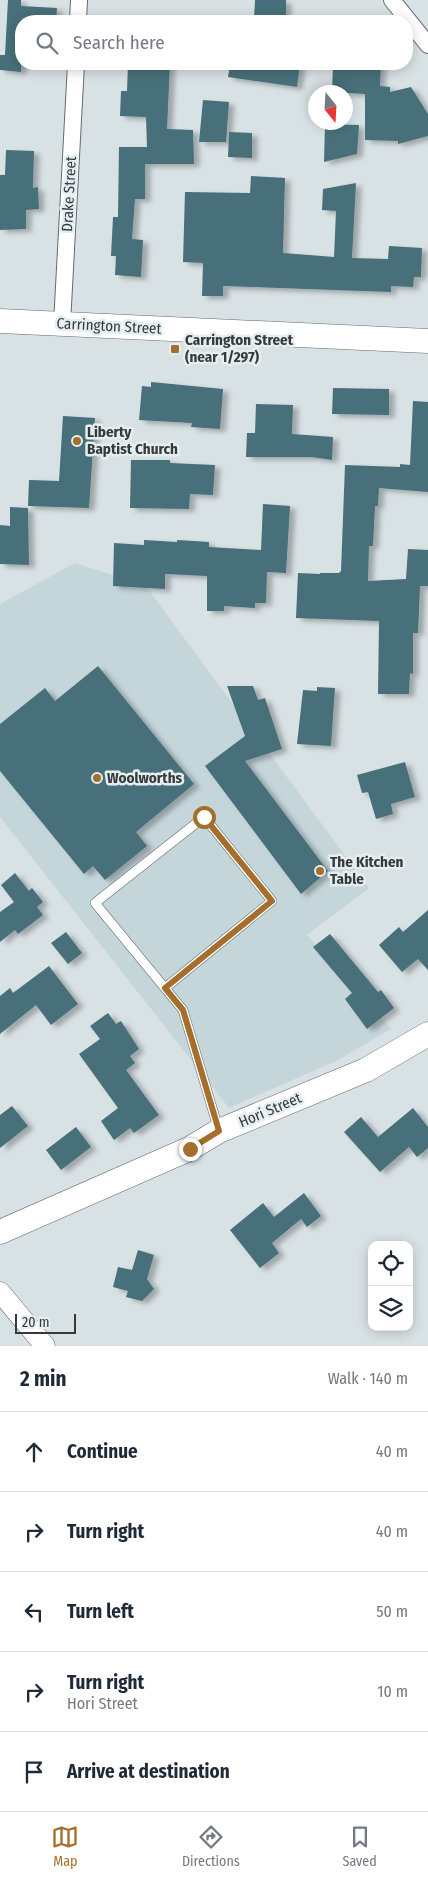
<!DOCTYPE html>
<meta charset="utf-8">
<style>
body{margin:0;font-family:"Fira Sans Condensed",sans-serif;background:#f6f6f7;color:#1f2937}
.controls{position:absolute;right:15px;bottom:15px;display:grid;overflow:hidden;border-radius:10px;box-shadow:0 2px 12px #0003}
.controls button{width:45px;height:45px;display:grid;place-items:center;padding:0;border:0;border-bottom:1px solid #e0e1e3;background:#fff;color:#1f2937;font:25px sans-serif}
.compass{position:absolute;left:308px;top:85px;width:45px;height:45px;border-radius:50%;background:#fff;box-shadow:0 2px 12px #0003;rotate:162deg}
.scale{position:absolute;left:15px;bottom:12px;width:61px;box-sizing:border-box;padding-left:5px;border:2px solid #363a3b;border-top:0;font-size:14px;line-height:18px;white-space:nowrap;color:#363a3b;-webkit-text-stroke:4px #e5eef1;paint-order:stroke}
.stop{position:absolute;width:15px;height:15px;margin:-11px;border:4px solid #a56e2a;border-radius:50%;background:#fff}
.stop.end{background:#a56e2a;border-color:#fff;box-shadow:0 1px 5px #0008}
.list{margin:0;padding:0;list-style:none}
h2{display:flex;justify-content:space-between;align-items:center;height:65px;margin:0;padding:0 20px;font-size:21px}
h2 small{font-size:16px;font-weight:400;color:#747a83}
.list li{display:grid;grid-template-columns:32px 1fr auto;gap:15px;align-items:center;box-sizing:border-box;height:80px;padding:0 20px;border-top:1px solid #e0e1e3}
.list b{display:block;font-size:19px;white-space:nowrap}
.list p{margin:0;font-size:16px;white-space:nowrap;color:#747a83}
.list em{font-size:16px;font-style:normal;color:#747a83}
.icon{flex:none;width:28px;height:28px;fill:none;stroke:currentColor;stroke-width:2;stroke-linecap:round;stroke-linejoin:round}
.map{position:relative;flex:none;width:428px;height:1346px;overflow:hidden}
.search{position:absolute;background:#fff;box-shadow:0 2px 12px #0003;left:15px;right:15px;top:15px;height:55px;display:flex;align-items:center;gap:12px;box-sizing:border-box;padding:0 18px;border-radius:20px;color:#747a83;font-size:19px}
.sheet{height:465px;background:#fff}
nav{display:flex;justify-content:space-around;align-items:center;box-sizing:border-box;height:70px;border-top:1px solid #e0e1e3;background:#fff;font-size:14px;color:#747a83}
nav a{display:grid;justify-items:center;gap:2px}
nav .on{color:#a56e2a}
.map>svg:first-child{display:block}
.built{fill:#c5d6db}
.building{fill:#466f7a;filter:url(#shadow)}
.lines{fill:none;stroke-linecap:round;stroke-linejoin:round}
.service-casing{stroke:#646b6e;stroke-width:10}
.minor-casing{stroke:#646b6e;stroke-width:18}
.tertiary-casing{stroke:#646b6e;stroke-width:21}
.secondary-casing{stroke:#646b6e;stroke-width:25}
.service{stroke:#fff;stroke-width:9}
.minor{stroke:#fff;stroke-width:16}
.tertiary{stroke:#fff;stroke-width:20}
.secondary{stroke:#fff;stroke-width:24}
.route{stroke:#a56e2a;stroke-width:6}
.poi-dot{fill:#a56e2a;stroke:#e5eef1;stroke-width:2}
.labels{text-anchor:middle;stroke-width:5;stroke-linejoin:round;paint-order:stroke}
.street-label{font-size:15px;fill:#363a3b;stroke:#e5eef1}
.poi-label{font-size:15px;font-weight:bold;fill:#363a3b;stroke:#e5eef1;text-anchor:start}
</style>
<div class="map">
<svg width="428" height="1346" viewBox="0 0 428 1346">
<defs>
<filter id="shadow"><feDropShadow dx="5.5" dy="3" stdDeviation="2.5" flood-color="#0004"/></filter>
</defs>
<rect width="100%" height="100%" fill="#d8e1e4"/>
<!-- built -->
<path class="built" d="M75,563L145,585L369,888L307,935L391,1029L338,1060L229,1108L0,817V604Z"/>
<!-- building -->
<path class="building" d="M8,0H21V6L57,8L56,21H21V72L0,70V55H5Z
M255,0H286V20L254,19Z
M128,64H170L167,129L193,130L194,164H145V199H135L132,239L143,240L141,277L115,275L116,256H111L113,217H118L119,147H147L146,117L120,116L121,91H127Z
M271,64H300L297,87L228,77L230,65L270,67Z
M333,64H381L380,86L390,87V92L411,87L428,114V136L398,144V141L365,140V94L332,92Z
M203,100L229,102L226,142H199Z
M325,124L359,125L357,154L324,162Z
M229,132L252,133V158L228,157Z
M6,150L34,151L33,188L38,187L39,209L26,210V229L0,230V175H5Z
M251,176L285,178L283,253L334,257L336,211L322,210L323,189L356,183L352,258L388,259L389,246L422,248L421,277H414L413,287L391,286V292L223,286V296H202L203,263L183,262L185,192L250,193Z
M151,382L223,389L220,429L191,427L192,423L139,420L142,386L151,387Z
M333,388L389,389V415L332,414Z
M413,401L428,402V492L379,488L378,506H375L373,546H369L368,581L406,579L408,549L428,550V586H420L418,633H413V674L410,673L409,694H378L379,621L296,618L298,573L320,574V573H339L341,571L345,465L400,467V464L410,465Z
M256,404L293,405L292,434L333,437L332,460L311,457H246L247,433H255Z
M63,416L95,418L89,508L28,506L29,480L59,481Z
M131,460H170V463L215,465L213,495L190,494L189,509L130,508Z
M263,504L290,506L286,573L267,572L266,603H255V608L224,606V611H207V576L165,574V589L113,586L114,543L144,545V540L177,542V540L209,542V547L261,550Z
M10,507L28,508L29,565L0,564V525L10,526Z
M98,666L194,784L136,832L147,846L105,880L93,866L84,874L0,771V724L45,688L55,701Z
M227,686H253L258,700L265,698L282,749L245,761L328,871L301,894L205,766L245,736Z
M317,687L335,688L331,746L297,744L303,690L317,691Z
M405,762L415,797L391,804L393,814L376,819L368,792L362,793L357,775Z
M15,873L29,891L32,888L43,902L37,907L43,915L18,934L15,930L0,942V912L14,902L1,885Z
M428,910V970L418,959L402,972L379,945L399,927L403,932Z
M66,932L82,953L68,964L51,943Z
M330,934L378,992L381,990L394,1008L367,1029L345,999L352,993L313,947Z
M49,966L78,1004L51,1025L36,1005L0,1034V996L10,988L13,993Z
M108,1013L116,1024L121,1021L139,1049L130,1056L135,1063L126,1070L159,1115L134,1133L130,1128L114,1140L101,1121L118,1108L79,1054L100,1039L90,1026Z
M12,1106L28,1126L0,1148V1115Z
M413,1108L428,1127V1148L417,1157L409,1147L380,1172L344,1132L361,1117L378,1137Z
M76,1127L91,1147L61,1170L46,1150Z
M304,1193L321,1216L307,1227L301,1219L272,1243L279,1253L260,1268L230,1230L263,1203L274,1217Z
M138,1250L154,1255L147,1279L154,1289L142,1301L126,1297L128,1291L113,1287L118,1267L132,1270Z"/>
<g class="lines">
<!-- service casing -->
<g class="service-casing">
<path id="service" d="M165,988L272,901L204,817L95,903L183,1010L219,1131"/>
</g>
<!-- minor casing -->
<g class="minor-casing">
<path id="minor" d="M392,0L428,45
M78,21L79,0
M62,324L76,64"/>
</g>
<!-- tertiary casing -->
<g class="tertiary-casing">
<path id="tertiary" d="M0,1292L45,1346"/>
</g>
<!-- secondary casing -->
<g class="secondary-casing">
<path id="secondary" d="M0,321L428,341
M0,1232L189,1149L219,1131L366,1070L428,1034"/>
</g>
<!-- service -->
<use href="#service" class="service"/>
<!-- minor -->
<use href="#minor" class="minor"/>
<!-- tertiary -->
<use href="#tertiary" class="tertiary"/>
<!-- secondary -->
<use href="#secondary" class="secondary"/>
</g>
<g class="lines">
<!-- route -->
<path class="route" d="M190,1149L219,1131L183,1010L165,988L272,901L204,817"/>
</g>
<!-- markers -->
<g class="poi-dot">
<rect x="170" y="344" width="10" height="10" rx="2.5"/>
<circle cx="77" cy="441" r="5"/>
<circle cx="97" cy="778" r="5"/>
<circle cx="320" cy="871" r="5"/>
</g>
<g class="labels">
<!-- street labels -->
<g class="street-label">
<text transform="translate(69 194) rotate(-87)" y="5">Drake Street</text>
<text transform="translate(109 326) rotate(3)" y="5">Carrington Street</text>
<text transform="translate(270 1110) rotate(-23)" y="5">Hori Street</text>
</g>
<!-- poi labels -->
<g class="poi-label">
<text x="185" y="345">Carrington Street<tspan x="185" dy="17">(near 1/297)</tspan></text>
<text x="87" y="437">Liberty<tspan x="87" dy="17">Baptist Church</tspan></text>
<text x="107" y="783">Woolworths</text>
<text x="330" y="867">The Kitchen<tspan x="330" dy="17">Table</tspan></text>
</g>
</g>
</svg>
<div class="controls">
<button><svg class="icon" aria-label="locate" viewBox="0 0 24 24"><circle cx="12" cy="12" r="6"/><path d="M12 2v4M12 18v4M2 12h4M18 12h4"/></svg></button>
<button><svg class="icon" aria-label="layers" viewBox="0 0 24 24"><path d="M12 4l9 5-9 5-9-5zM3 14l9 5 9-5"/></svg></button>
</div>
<svg class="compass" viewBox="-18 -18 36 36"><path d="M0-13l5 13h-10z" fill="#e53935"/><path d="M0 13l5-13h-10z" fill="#747a83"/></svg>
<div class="scale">20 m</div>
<div class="stop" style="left:204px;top:817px"></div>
<div class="stop end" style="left:190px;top:1149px"></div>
<div class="search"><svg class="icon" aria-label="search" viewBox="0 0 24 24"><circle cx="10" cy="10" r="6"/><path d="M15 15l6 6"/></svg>Search here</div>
</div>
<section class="sheet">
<h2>2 min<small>Walk · 140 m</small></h2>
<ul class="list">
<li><svg class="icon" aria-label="ahead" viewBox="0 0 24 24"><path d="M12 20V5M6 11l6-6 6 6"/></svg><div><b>Continue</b></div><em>40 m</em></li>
<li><svg class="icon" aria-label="right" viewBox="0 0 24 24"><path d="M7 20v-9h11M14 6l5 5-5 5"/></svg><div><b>Turn right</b></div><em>40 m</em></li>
<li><svg class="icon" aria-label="left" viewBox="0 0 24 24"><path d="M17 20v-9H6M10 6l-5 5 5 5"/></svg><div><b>Turn left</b></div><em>50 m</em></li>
<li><svg class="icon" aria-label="right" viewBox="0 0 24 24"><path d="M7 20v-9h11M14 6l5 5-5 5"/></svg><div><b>Turn right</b><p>Hori Street</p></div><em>10 m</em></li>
<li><svg class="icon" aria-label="arrive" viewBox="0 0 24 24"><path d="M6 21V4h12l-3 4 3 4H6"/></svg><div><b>Arrive at destination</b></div></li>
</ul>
</section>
<nav>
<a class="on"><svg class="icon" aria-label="map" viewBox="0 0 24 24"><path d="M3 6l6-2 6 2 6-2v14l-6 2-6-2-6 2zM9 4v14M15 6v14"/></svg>Map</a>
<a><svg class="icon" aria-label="directions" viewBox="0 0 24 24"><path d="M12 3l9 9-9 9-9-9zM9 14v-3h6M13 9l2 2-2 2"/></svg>Directions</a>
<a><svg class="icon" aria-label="saved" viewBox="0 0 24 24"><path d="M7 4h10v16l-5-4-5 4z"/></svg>Saved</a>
</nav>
